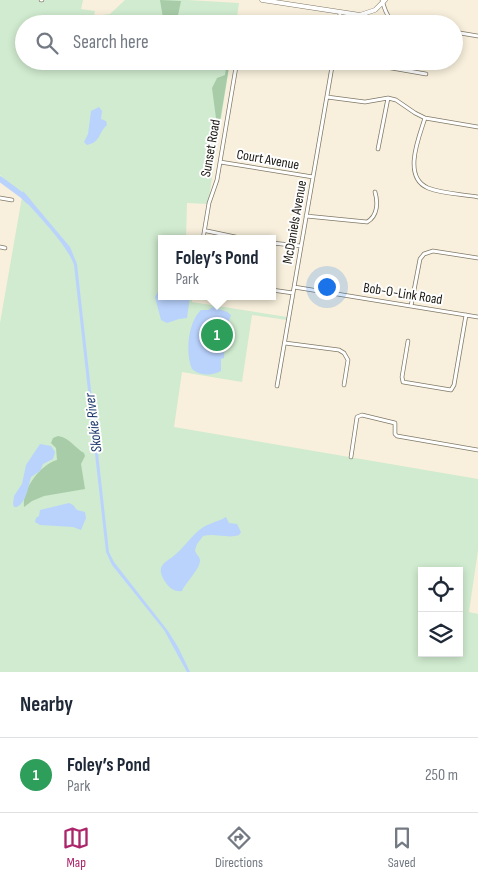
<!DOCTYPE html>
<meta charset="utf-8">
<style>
body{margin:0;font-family:"Sofia Sans Condensed",sans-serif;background:#f2f2f3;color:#1f2937}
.controls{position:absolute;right:15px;bottom:15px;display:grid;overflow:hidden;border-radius:0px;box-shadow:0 2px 8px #0003}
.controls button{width:45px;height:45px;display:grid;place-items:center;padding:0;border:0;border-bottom:1px solid #e0e1e3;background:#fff;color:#1f2937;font:25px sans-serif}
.you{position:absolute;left:326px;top:286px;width:18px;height:18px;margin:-12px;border:4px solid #fff;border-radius:50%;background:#1a73e8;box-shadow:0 0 0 8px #1a73e833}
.badge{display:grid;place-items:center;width:32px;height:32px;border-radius:50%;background:#ac256b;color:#fff;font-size:16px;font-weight:700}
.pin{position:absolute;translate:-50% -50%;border:2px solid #fff;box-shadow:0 1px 5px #0006}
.popup{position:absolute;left:158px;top:235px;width:118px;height:65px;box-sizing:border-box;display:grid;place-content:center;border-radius:0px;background:#fff;filter:drop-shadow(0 1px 4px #0005);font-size:16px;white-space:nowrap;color:#747a83}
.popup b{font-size:19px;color:#1f2937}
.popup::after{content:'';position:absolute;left:50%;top:100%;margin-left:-10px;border:10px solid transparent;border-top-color:#fff}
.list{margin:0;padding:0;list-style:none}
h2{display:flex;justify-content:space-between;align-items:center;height:65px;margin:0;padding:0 20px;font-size:21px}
h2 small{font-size:16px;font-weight:400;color:#747a83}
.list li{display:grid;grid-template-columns:32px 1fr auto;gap:15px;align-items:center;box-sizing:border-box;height:75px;padding:0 20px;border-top:1px solid #e0e1e3}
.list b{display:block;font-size:19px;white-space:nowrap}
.list p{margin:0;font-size:16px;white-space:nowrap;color:#747a83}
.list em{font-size:16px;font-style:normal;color:#747a83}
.icon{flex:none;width:28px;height:28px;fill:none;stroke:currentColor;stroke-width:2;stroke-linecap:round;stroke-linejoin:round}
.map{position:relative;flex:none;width:478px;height:672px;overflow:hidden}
.search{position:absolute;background:#fff;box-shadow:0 2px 8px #0003;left:15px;right:15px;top:15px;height:55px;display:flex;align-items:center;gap:12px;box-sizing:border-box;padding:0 18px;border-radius:28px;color:#747a83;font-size:19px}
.sheet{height:140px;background:#fff}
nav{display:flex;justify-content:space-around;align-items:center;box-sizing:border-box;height:70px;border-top:1px solid #e0e1e3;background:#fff;font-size:14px;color:#747a83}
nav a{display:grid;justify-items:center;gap:2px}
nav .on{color:#ac256b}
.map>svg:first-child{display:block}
.green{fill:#d0ebcf;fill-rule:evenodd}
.forest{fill:#a7cca7}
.water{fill:#bad3fd}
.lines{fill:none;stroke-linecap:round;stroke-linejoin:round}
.river{stroke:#bad3fd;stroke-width:5.5}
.minor-casing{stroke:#807967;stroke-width:4.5}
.tertiary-casing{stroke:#807967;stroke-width:5}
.minor{stroke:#fff;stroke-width:3}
.tertiary{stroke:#fff;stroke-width:4}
.labels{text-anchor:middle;stroke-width:4;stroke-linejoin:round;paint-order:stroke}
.street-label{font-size:14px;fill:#1a1710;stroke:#fefefe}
.water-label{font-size:15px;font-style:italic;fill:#1d396c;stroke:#fefefe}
</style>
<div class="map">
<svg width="478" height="672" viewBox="0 0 478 672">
<rect width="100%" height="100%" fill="#f8f0dc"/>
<!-- green -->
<path class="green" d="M0,0H83L81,9L95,11L94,16L110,14L125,0H187L239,3L236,24H24V61H230L208,204L187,203L186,239H162V296H192V302L287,317V320L252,315L242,382L182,372L174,427L478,479V550L469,612L478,614V672H0V323L22,197L0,175ZM422,571H459V653H422Z"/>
<!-- forest -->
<path class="forest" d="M160,0L181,1L177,20L174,23L163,18Z
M227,61H230L218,133L212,88L217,78L225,75Z
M58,436C70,438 75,448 84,453L85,456L81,464L85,489L44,496L32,501L24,507C22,489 40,465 57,460L56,448L51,443L53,438Z"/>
<!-- water -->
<path class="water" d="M99,107L102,111L101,119L106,121L107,125C98,133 101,142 87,145L84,142L88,134L91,111Z
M23,191L70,247L77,264L109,552L114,562L168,631L178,647L190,672H187L164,630L112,565L106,552L74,265C67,244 37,215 22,197Z
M162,285V296H190L187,318L179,319L167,323L161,320L155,297Z
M213,307L227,312L231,315L225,331L224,358L221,359V371C212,376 200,376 192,369C185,353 188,322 201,310H208Z
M40,444L51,446L55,452L53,459L43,464L40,471L31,477C28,487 27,501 17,507H14L13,504L14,496L22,484L26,465Z
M69,503L73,505L77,510L85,512L86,518L81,530L73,527L40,525L35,522L36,518L39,516L40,510Z
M226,517L229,523L237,524L241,532L239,535C228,539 216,533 203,536L197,544L195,550C196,555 199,555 200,560C201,568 186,582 182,591C176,592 170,589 166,583C153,564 167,563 177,553C186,545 192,535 202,528C209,523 218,522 226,517Z"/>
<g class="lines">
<!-- river -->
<path class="river" d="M0,179L23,196L28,201"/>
<!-- minor casing -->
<g class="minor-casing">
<path id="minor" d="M41,0H42
M382,0C387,18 388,20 407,24
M339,24L340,13
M454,32L478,36
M351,61L426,74
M327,97L365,102L388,98L396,100L415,113L425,118L478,127
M425,118C419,137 402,177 428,188C443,194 462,194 478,197
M378,149L388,98
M220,162L313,177
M0,198L12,200
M306,216L367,222C378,216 378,202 375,192
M207,231L245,239
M203,239L209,203L217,180L237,61
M272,243L301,246
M0,247L5,248
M294,287L478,317
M272,290L293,293
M411,306L420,259L424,254L433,251L478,258
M408,341L402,377L403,382L451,390L454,385L466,315
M285,343L339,350L344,353L348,360L344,385
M277,386L333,61
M351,457L357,417L362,415L395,423V434L397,436L478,450"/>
</g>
<!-- tertiary casing -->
<g class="tertiary-casing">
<path id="tertiary" d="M262,0L360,15L375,10L385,0"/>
</g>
<!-- minor -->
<use href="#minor" class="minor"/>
<!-- tertiary -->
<use href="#tertiary" class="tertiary"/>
</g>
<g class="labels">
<!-- street labels -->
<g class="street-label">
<text transform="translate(210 148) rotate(-80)" y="5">Sunset Road</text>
<text transform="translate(268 159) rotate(10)" y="5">Court Avenue</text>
<text transform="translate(294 222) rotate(-80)" y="5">McDaniels Avenue</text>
<text transform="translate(403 293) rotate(9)" y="5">Bob-O-Link Road</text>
</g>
<!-- water labels -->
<g class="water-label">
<text transform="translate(93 423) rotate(-97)" y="5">Skokie River</text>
</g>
</g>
</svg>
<div class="controls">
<button><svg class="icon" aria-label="locate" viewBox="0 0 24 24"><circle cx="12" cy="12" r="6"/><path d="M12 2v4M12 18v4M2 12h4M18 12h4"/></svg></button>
<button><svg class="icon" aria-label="layers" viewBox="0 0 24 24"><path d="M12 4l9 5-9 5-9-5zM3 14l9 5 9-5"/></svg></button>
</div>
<div class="you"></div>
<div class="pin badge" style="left:217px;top:335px;background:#2e9e5b">1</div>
<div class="popup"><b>Foley’s Pond</b>Park</div>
<div class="search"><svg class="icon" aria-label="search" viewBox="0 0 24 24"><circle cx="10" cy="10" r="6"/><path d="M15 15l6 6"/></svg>Search here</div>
</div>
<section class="sheet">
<h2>Nearby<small></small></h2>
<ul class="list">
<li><span class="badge" style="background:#2e9e5b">1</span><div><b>Foley’s Pond</b><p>Park</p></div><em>250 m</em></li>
</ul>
</section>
<nav>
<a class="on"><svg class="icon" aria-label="map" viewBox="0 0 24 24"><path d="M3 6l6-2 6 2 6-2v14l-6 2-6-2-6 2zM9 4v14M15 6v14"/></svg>Map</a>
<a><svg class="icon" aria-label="directions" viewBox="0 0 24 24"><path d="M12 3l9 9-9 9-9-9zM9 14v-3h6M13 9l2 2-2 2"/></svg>Directions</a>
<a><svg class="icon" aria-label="saved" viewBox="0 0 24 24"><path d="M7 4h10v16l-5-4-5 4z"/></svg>Saved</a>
</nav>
